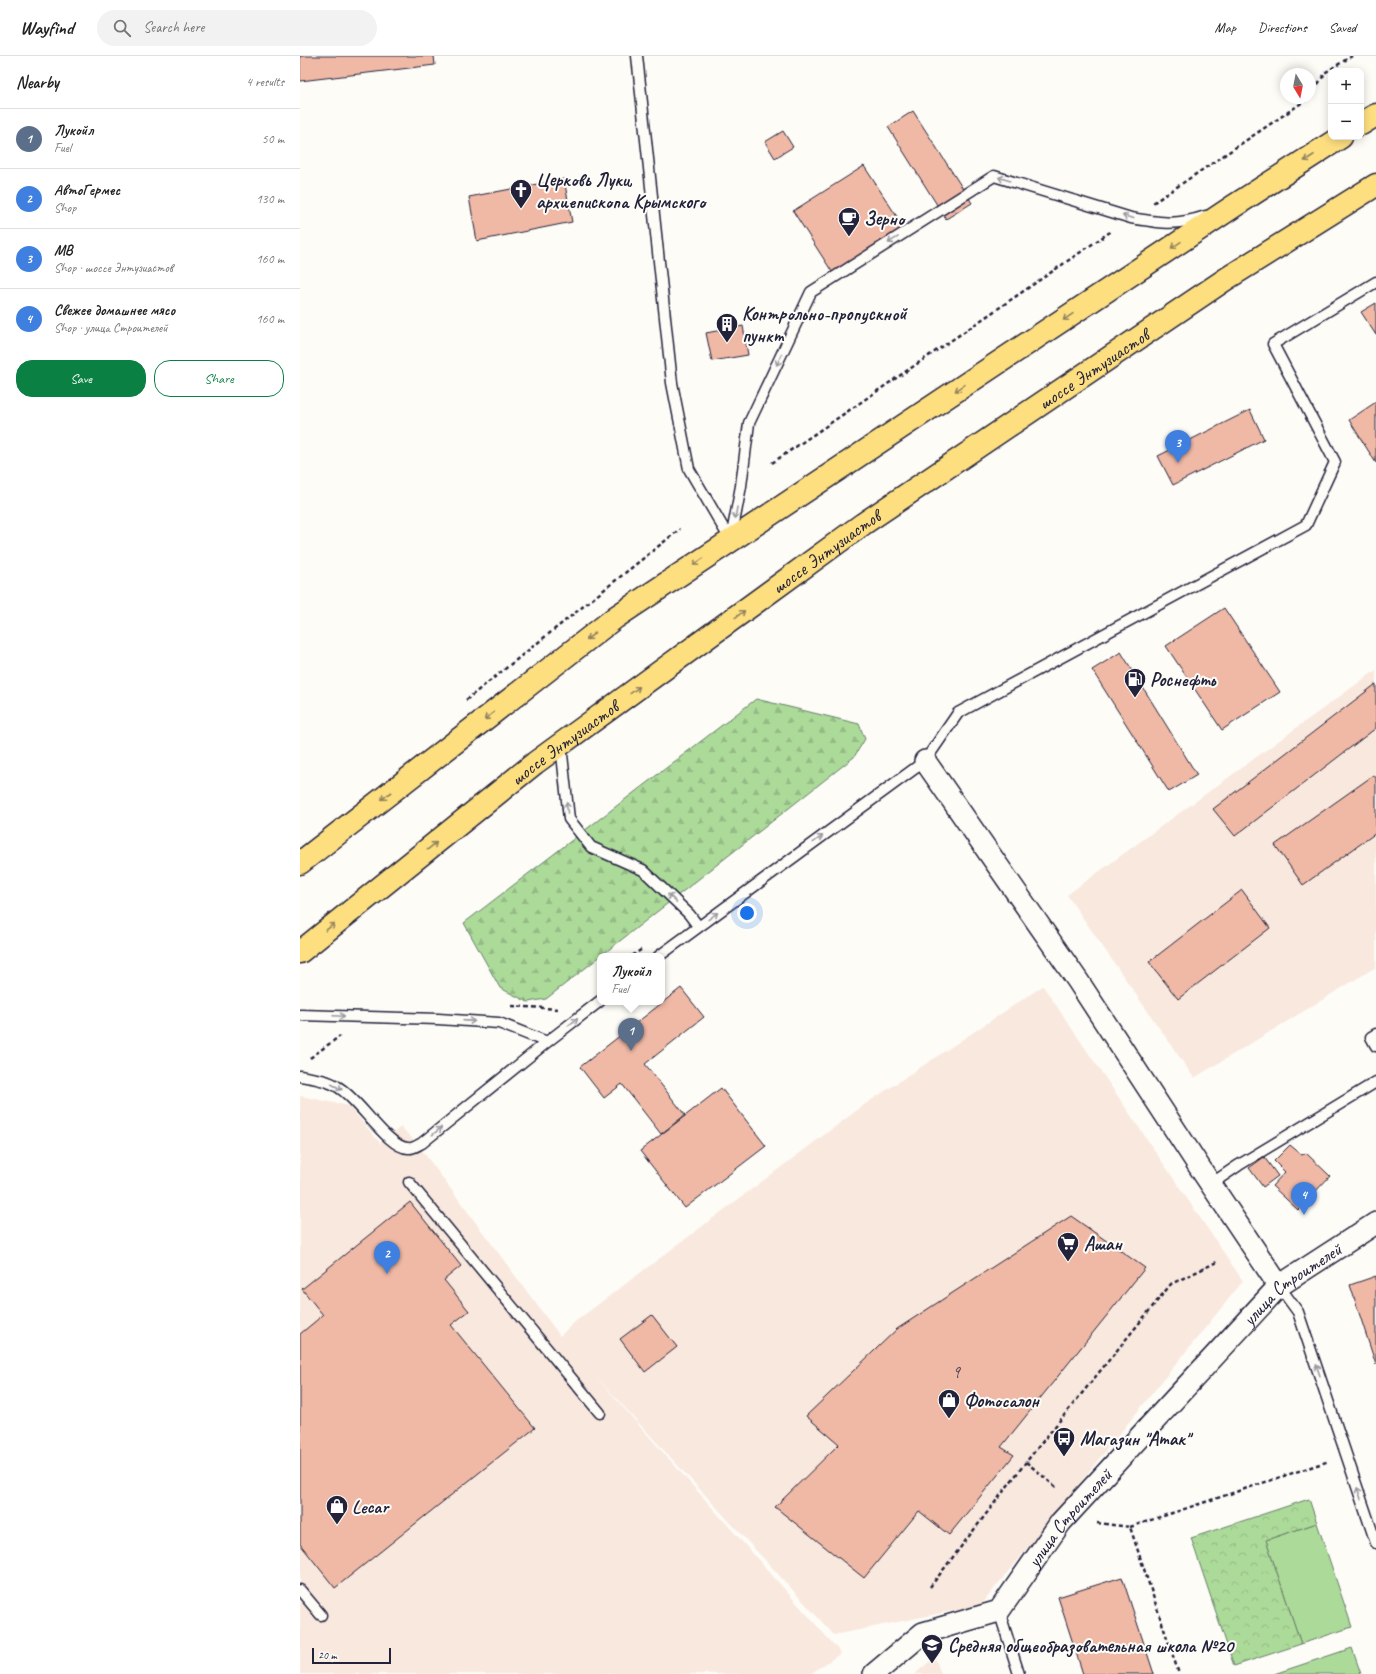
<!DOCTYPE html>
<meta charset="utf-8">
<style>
body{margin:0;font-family:Caveat,sans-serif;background:#f2f2f2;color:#222}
.controls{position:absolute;right:12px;top:12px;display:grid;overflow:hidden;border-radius:8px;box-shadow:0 2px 10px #0003}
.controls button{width:36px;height:36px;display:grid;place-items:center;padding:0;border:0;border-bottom:1px solid #e0e0e0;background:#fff;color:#222;font:20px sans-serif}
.compass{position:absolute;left:980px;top:12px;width:36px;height:36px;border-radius:50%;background:#fff;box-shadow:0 2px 10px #0003;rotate:170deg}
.scale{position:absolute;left:12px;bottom:10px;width:79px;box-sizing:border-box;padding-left:4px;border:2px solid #22223b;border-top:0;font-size:11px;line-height:14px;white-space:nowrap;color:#22223b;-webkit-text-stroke:3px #fdfcf7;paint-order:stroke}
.you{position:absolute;left:447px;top:857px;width:14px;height:14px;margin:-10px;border:3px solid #fff;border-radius:50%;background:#1a73e8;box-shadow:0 0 0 6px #1a73e833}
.badge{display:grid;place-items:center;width:26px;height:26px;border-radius:50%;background:#0b8043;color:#fff;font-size:13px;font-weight:700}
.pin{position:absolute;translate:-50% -33px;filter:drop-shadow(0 1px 2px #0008)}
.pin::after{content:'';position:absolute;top:21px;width:14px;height:12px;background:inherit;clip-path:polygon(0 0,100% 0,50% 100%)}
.popup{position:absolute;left:297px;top:897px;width:68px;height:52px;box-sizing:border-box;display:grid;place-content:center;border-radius:8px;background:#fff;filter:drop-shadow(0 1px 3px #0005);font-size:13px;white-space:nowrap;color:#767676}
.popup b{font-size:15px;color:#222}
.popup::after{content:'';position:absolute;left:50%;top:100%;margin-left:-8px;border:8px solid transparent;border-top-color:#fff}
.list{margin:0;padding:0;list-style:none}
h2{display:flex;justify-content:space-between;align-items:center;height:52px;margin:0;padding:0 16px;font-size:17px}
h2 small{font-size:13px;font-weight:400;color:#767676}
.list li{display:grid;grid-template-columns:26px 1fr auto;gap:12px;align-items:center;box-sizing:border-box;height:60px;padding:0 16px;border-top:1px solid #e0e0e0}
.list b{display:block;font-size:15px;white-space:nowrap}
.list p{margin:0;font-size:13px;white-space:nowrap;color:#767676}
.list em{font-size:13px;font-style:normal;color:#767676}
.actions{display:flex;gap:8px;padding:12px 16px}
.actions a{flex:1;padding:9px 0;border:1px solid #0b8043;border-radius:16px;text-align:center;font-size:14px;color:#0b8043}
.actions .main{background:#0b8043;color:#fff}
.icon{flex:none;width:22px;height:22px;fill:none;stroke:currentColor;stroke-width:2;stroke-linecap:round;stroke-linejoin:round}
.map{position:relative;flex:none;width:1076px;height:1618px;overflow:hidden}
header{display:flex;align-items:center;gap:24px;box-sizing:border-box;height:56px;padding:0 20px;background:#fff;border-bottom:1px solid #e0e0e0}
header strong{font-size:19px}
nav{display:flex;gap:22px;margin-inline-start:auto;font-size:14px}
.search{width:280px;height:36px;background:#f2f2f2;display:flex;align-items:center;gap:10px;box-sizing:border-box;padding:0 14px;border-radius:22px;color:#767676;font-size:15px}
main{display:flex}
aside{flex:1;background:#fff}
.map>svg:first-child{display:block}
.built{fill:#f9e8de}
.grass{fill:#acda99;stroke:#677e6a}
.forest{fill:url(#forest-firs);stroke:#677e6a}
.park{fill:url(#park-crowns);stroke:#677e6a}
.building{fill:#f0b9a5;stroke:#22223b}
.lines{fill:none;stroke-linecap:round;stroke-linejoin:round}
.lane-casing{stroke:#22223b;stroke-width:13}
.street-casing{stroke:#22223b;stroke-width:24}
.highway-casing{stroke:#22223b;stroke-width:25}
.path{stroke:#22223b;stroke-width:2.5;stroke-dasharray:4 3;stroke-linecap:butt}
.lane{stroke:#fdfcf7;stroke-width:10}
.street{stroke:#fdfcf7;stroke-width:21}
.highway{stroke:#fedf80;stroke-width:22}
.oneway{stroke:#90805e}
.oneway2{stroke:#9a9aa2}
.labels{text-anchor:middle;stroke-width:4;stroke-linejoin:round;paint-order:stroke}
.number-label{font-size:17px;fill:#564856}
.poi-label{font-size:19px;font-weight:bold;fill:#22223b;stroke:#fdfcf7;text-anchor:start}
.street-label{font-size:19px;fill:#22223b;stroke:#fdfcf7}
</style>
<header>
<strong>Wayfind</strong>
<div class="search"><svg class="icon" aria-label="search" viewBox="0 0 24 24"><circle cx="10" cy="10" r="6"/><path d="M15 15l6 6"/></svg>Search here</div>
<nav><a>Map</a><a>Directions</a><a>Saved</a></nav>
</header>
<main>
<aside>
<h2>Nearby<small>4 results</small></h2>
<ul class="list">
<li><span class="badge" style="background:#5c6f8a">1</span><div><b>Лукойл</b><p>Fuel</p></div><em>50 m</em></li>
<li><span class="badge" style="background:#3f7fe0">2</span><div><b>АвтоГермес</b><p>Shop</p></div><em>130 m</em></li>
<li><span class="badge" style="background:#3f7fe0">3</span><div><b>MB</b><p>Shop · шоссе Энтузиастов</p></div><em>160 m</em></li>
<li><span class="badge" style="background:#3f7fe0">4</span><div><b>Свежее домашнее мясо</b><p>Shop · улица Строителей</p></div><em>160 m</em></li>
</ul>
<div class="actions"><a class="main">Save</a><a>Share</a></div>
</aside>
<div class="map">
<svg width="1076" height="1618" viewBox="0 0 1076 1618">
<defs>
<pattern id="forest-firs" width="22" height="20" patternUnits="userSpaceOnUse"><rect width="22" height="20" fill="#acda99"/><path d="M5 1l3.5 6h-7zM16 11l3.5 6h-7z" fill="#94bb85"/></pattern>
<pattern id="park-crowns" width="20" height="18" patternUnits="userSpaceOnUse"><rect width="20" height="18" fill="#acda99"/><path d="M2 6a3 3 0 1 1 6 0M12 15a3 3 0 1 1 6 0" fill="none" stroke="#94bb85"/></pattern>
</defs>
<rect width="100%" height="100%" fill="#fdfcf7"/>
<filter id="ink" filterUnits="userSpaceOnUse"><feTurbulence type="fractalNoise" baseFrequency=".025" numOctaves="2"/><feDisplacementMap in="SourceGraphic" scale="8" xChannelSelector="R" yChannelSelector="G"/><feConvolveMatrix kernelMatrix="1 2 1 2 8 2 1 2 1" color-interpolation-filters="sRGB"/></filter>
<g filter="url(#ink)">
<!-- built -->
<path class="built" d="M1076,614V911L894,1022L767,839Z
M743,930L943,1225L681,1549L534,1579L290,1314L541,1597L510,1618H0V1040L49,1050L80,1087L101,1071L118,1089L260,1280L276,1265L564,1049Z
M635,1601L641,1618H615Z"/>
<!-- grass -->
<path class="grass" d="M1017,1467L1052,1571L1001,1588L966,1484Z
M1052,1592L1061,1618H974Z"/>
<!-- forest -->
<path class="forest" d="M456,643L559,668L565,683L554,701L246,943L228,946L200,932L164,867Z"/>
<!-- park -->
<path class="park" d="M1009,1443L1017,1467L966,1484L1001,1588L934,1610L891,1482Z"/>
<!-- building -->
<path class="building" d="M0,0H134L135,9L0,25Z
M613,55L672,147L646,163L588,71Z
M483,75L493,91L475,102L465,86Z
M564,110L607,176L536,222L493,155Z
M264,123L272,166L177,185L169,141Z
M1076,247V279L1061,256Z
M443,270L448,299L412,305L406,277Z
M1076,346V407L1049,364Z
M950,354L964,383L873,429L858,400Z
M924,552L980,636L922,674L866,590Z
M821,596L897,719L869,736L792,614Z
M1076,628V672L935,780L913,753Z
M1074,719L1076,722V777L1003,829L975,789Z
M942,834L970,872L878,943L849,906Z
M381,932L404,961L345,1008L385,1059L361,1078L322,1028L304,1042L280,1011Z
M421,1032L466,1090L385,1152L340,1095Z
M990,1089L1002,1099L1006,1097L1030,1120L998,1154L972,1130L985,1116L974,1105Z
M964,1101L978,1120L963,1131L949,1112Z
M110,1146L161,1210L144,1224L169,1255L151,1269L235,1372L35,1532L0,1488V1278L23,1259L2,1233Z
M771,1160L845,1212L701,1391L714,1399L649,1479L619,1455L564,1522L475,1451L539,1388L506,1360L597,1273Z
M1076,1220V1309L1050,1229Z
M352,1259L377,1291L345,1316L320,1283Z
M822,1521L854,1618H783L758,1541Z"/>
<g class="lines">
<!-- lane casing -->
<g class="lane-casing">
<path id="lane" d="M337,0L372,327L389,413L431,485
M431,483L441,430L449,367L511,236L694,120L831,162C861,167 876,170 906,160
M261,689L269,763L291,791L343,814L389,858L398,870
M359,900L625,705L658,657L1006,469L1035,406L973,288L1076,226
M0,959L138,963L199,967L247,986
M1076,978L1071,981L1076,990
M0,1020C12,1022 28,1024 38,1031C59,1043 88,1092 108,1092C113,1093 118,1089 122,1087L247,986L300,945
M109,1126L300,1357
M911,1128L939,1109L1076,1026
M979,1230L998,1256L1076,1487
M0,1534L21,1559
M699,1555L719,1618"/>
</g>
<!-- street casing -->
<g class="street-casing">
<g id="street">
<path d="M625,705L778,925L904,1118L979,1230"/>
<path id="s1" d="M574,1618L623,1577L699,1555L761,1466L979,1230L1076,1167"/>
</g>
</g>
<!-- highway casing -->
<g class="highway-casing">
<g id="highway">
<path d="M1061,68L1076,59"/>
<path d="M0,807L316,561L934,150L1041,81"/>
<path id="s2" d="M0,896L235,707L563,468L926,223L1076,129"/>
</g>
</g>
<!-- path -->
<path class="path" d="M1010,40L1026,16L1052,0
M853,147L1009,42
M472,407L810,176
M166,644L380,473
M332,900L342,893
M212,950L259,953
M10,1002L40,980
M756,1431L726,1406L871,1228L919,1205
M797,1467L830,1471L879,1618
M830,1471L1029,1405
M630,1531L726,1406"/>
<!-- lane -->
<use href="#lane" class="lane"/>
<!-- street -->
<use href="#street" class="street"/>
<!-- highway -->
<use href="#highway" class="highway"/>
</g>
<!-- one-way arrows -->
<defs><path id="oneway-shaft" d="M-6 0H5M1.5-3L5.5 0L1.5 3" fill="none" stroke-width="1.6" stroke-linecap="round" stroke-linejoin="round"/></defs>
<g class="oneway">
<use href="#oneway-shaft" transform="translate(1009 102) rotate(147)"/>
<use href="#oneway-shaft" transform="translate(876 189) rotate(146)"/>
<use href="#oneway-shaft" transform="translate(768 261) rotate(146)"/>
<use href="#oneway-shaft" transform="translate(660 332) rotate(146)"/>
<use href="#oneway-shaft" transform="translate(398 506) rotate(146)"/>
<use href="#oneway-shaft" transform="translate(440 558) rotate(-36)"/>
<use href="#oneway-shaft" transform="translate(291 580) rotate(142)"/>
<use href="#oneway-shaft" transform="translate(335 634) rotate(-36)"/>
<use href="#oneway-shaft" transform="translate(189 660) rotate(142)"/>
<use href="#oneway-shaft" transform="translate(86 740) rotate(142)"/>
<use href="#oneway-shaft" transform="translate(132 790) rotate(-39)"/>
<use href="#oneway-shaft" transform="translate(30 871) rotate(-39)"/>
</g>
<g class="oneway2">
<use href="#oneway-shaft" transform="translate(704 123) rotate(-163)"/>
<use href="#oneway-shaft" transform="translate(828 161) rotate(-165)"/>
<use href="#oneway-shaft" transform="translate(593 184) rotate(148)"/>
<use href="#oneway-shaft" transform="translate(479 304) rotate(115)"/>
<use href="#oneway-shaft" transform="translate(436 457) rotate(100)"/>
<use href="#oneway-shaft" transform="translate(267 752) rotate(-96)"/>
<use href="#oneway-shaft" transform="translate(518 783) rotate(-36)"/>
<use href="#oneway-shaft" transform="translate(372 842) rotate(-137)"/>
<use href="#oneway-shaft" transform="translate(413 860) rotate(-36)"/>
<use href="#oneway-shaft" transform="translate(39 960) rotate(2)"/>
<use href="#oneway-shaft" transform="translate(169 965) rotate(4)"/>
<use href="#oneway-shaft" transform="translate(273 966) rotate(-37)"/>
<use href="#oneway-shaft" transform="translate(37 1031) rotate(27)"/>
<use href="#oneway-shaft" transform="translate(137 1075) rotate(-39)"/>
<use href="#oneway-shaft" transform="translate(1018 1314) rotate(-109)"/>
<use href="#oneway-shaft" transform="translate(1059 1437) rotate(-109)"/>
</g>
</g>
<!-- icons -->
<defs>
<g id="church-pin" transform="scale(1.15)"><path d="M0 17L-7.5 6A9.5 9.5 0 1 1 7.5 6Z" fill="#22223b" stroke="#fdfcf7"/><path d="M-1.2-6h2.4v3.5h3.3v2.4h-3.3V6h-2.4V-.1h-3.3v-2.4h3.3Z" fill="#fff"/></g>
<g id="cafe-pin" transform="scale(1.15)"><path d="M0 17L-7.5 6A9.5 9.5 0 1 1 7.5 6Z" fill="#22223b" stroke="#fdfcf7"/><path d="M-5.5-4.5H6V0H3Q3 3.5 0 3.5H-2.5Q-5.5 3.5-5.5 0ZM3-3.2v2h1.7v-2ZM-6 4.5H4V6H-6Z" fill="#fff"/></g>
<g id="building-pin" transform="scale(1.15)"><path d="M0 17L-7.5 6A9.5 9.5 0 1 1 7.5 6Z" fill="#22223b" stroke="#fdfcf7"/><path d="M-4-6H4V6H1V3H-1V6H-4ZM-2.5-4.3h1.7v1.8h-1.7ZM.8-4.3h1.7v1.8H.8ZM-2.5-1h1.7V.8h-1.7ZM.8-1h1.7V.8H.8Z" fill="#fff"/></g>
<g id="fuel-pin" transform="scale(1.15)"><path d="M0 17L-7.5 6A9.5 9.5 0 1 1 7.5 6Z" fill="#22223b" stroke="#fdfcf7"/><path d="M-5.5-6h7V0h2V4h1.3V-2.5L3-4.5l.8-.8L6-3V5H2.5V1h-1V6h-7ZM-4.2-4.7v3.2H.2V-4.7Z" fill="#fff"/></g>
<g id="supermarket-pin" transform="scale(1.15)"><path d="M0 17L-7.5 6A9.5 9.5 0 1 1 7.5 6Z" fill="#22223b" stroke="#fdfcf7"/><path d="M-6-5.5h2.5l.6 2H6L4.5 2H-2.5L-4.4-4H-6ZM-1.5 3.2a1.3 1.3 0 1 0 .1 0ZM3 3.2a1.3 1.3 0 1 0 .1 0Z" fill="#fff"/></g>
<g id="shop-pin" transform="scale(1.15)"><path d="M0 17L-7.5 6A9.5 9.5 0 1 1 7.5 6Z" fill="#22223b" stroke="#fdfcf7"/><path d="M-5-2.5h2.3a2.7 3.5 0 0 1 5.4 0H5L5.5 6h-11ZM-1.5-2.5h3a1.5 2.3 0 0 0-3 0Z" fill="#fff"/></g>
<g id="bus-pin" transform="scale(1.15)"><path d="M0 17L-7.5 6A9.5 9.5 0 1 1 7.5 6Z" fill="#22223b" stroke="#fdfcf7"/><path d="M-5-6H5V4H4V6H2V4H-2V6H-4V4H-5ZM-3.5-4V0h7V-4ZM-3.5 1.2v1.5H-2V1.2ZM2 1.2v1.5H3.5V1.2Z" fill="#fff"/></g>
<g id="school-pin" transform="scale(1.15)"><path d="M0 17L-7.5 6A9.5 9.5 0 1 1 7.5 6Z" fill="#22223b" stroke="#fdfcf7"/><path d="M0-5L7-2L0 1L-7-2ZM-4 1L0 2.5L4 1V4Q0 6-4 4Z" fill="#fff"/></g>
</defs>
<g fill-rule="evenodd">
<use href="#church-pin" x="221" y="134"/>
<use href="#cafe-pin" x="549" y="162"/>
<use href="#building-pin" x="427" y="268"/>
<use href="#fuel-pin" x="835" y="623"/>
<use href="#supermarket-pin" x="768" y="1187"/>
<use href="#shop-pin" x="649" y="1344"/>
<use href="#bus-pin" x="764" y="1382"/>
<use href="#shop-pin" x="37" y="1450"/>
<use href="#school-pin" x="632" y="1589"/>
</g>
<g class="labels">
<!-- number labels -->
<g class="number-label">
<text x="656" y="1322">9</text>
</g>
<!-- poi labels -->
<g class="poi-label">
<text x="236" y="130">Церковь Луки,<tspan x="236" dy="22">архиепископа Крымского</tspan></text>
<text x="564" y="169">Зерно</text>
<text x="442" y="264">Контрольно-пропускной<tspan x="442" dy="22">пункт</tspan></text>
<text x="850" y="630">Роснефть</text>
<text x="784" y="1194">Ашан</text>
<text x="664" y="1351">Фотосалон</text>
<text x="780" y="1389">Магазин "Атак"</text>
<text x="52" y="1457">Lecar</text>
<text x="648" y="1596">Средняя общеобразовательная школа №20</text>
</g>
<!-- street labels -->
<g class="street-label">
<text dy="7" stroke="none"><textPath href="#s2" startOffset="985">шоссе Энтузиастов</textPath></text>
<text dy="7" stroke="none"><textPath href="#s2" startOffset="661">шоссе Энтузиастов</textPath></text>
<text dy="7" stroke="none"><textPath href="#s2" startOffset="337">шоссе Энтузиастов</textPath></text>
<text dy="7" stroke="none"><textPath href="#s1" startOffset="584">улица Строителей</textPath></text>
<text dy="7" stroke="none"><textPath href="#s1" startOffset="260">улица Строителей</textPath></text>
</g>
</g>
</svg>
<div class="controls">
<button>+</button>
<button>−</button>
</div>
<svg class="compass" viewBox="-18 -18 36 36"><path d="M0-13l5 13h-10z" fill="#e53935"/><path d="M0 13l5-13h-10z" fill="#767676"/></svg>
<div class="scale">20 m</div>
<div class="you"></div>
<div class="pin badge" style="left:331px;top:995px;background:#5c6f8a">1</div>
<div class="popup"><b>Лукойл</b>Fuel</div>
<div class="pin badge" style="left:87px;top:1218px;background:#3f7fe0">2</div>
<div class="pin badge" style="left:878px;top:407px;background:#3f7fe0">3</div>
<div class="pin badge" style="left:1004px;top:1159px;background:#3f7fe0">4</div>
</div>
</main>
